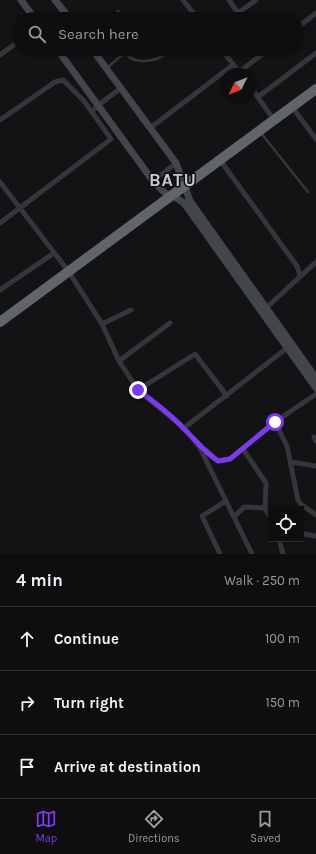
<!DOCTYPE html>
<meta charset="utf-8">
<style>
body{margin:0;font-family:Karla,sans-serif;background:#1c1c1e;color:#f1f3f6}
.controls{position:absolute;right:12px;bottom:12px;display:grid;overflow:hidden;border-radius:0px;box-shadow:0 1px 3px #0004}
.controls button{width:36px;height:36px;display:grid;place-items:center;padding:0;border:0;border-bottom:1px solid #2e2e30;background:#0e0e10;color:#f1f3f6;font:20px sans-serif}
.compass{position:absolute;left:220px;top:68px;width:36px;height:36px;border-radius:50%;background:#0e0e10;box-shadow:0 1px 3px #0004;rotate:227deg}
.stop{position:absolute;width:12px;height:12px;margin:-9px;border:3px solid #7c3aed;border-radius:50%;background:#fff}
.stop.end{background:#7c3aed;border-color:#fff;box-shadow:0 1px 4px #0008}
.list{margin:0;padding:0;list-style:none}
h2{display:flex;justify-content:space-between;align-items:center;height:52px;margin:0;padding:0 16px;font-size:17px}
h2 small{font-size:13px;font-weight:400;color:#9b9c9f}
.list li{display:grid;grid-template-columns:26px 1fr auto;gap:12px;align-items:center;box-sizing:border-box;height:64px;padding:0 16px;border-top:1px solid #2e2e30}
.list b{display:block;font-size:15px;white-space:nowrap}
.list em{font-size:13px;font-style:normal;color:#9b9c9f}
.icon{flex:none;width:22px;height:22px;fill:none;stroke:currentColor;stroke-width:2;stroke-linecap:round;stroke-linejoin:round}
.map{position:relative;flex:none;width:316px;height:554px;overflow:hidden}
.search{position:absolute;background:#0e0e10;box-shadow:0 1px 3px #0004;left:12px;right:12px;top:12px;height:44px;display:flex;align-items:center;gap:10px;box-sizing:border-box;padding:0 14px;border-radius:22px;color:#9b9c9f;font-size:15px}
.sheet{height:244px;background:#0e0e10}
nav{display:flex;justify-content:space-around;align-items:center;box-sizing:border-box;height:56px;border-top:1px solid #2e2e30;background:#0e0e10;font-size:11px;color:#9b9c9f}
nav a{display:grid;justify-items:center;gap:2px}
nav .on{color:#7c3aed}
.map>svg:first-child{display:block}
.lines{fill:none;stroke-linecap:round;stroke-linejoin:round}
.lane{stroke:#34363a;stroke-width:2.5}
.street{stroke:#34363a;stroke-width:5}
.secondary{stroke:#42454a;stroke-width:7}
.highway{stroke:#60646b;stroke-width:10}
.route{stroke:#7c3aed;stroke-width:5}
.labels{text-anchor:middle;stroke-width:3;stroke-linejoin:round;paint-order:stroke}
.district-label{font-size:18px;font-weight:bold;letter-spacing:1px;fill:#c6cad2;stroke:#0e0e10}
</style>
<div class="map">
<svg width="316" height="554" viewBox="0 0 316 554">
<rect width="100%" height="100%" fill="#131315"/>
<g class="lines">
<!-- lane -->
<path class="lane" d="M118,11L124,19
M124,49C130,67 157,62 168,52V49
M107,68L129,49
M261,133L308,192"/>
<!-- street -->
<path class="street" d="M183,0L198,19
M229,0L242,19
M238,13L256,0
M297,28L316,13
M221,49L240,73
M0,55L19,41
M239,72L269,49
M250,86L274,120
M258,97L316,53
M292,107L316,139
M92,112L97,106L121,88
M0,120L55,82L63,80L84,101L111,139L0,223
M150,128L233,65
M220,160L297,266L300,276
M153,181L176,163
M0,182L69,272L102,324L119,361L138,390L184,428L200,448L252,554
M0,290L54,253
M263,307L266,308L316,262
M102,324L131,310
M119,361L170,323
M138,390L195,354L227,396
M275,422L287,446L298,500L302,505L316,515
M184,428L287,348
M314,437L316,441
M200,448L206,450L218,461L230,459L275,422L316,394
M243,449L266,483L265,508L271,519
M291,462L316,466
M234,517L244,507L265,508
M301,531L304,534L316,536
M279,539L283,554
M220,554L202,516L226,501"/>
<!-- secondary -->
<path class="secondary" d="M21,0L35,19
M55,0L70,19
M57,49L153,181L169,197H175L184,203L316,388
M92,49L176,163L190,201L316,378"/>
<!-- highway -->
<path class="highway" d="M0,322L316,89"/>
</g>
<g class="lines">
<!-- route -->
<path class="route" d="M138,390C154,402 171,414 184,429C196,440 204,452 218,461L230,459L275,422"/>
</g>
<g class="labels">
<!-- district labels -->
<g class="district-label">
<text x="173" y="186">BATU</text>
</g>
</g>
</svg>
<div class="controls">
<button><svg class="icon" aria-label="locate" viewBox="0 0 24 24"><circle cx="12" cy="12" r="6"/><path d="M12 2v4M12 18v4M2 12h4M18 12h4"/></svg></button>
</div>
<svg class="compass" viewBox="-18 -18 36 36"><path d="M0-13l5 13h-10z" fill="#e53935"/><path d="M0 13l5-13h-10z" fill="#9b9c9f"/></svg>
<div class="stop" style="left:275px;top:422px"></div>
<div class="stop end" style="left:138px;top:390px"></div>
<div class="search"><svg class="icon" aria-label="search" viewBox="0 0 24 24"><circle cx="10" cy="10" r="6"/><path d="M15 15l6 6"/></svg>Search here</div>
</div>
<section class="sheet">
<h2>4 min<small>Walk · 250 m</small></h2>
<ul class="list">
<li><svg class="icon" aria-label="ahead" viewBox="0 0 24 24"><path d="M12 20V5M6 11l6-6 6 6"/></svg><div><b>Continue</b></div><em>100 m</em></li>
<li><svg class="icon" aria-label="right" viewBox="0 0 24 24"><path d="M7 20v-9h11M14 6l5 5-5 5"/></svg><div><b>Turn right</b></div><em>150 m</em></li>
<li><svg class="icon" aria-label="arrive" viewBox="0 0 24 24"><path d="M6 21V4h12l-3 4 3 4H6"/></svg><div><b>Arrive at destination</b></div></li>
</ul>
</section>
<nav>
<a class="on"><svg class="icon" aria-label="map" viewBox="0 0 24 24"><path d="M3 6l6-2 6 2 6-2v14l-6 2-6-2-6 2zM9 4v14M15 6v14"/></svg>Map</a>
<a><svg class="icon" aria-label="directions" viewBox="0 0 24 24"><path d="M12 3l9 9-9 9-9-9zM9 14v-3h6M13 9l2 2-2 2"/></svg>Directions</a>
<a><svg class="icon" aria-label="saved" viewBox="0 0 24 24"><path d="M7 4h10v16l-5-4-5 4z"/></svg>Saved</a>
</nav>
